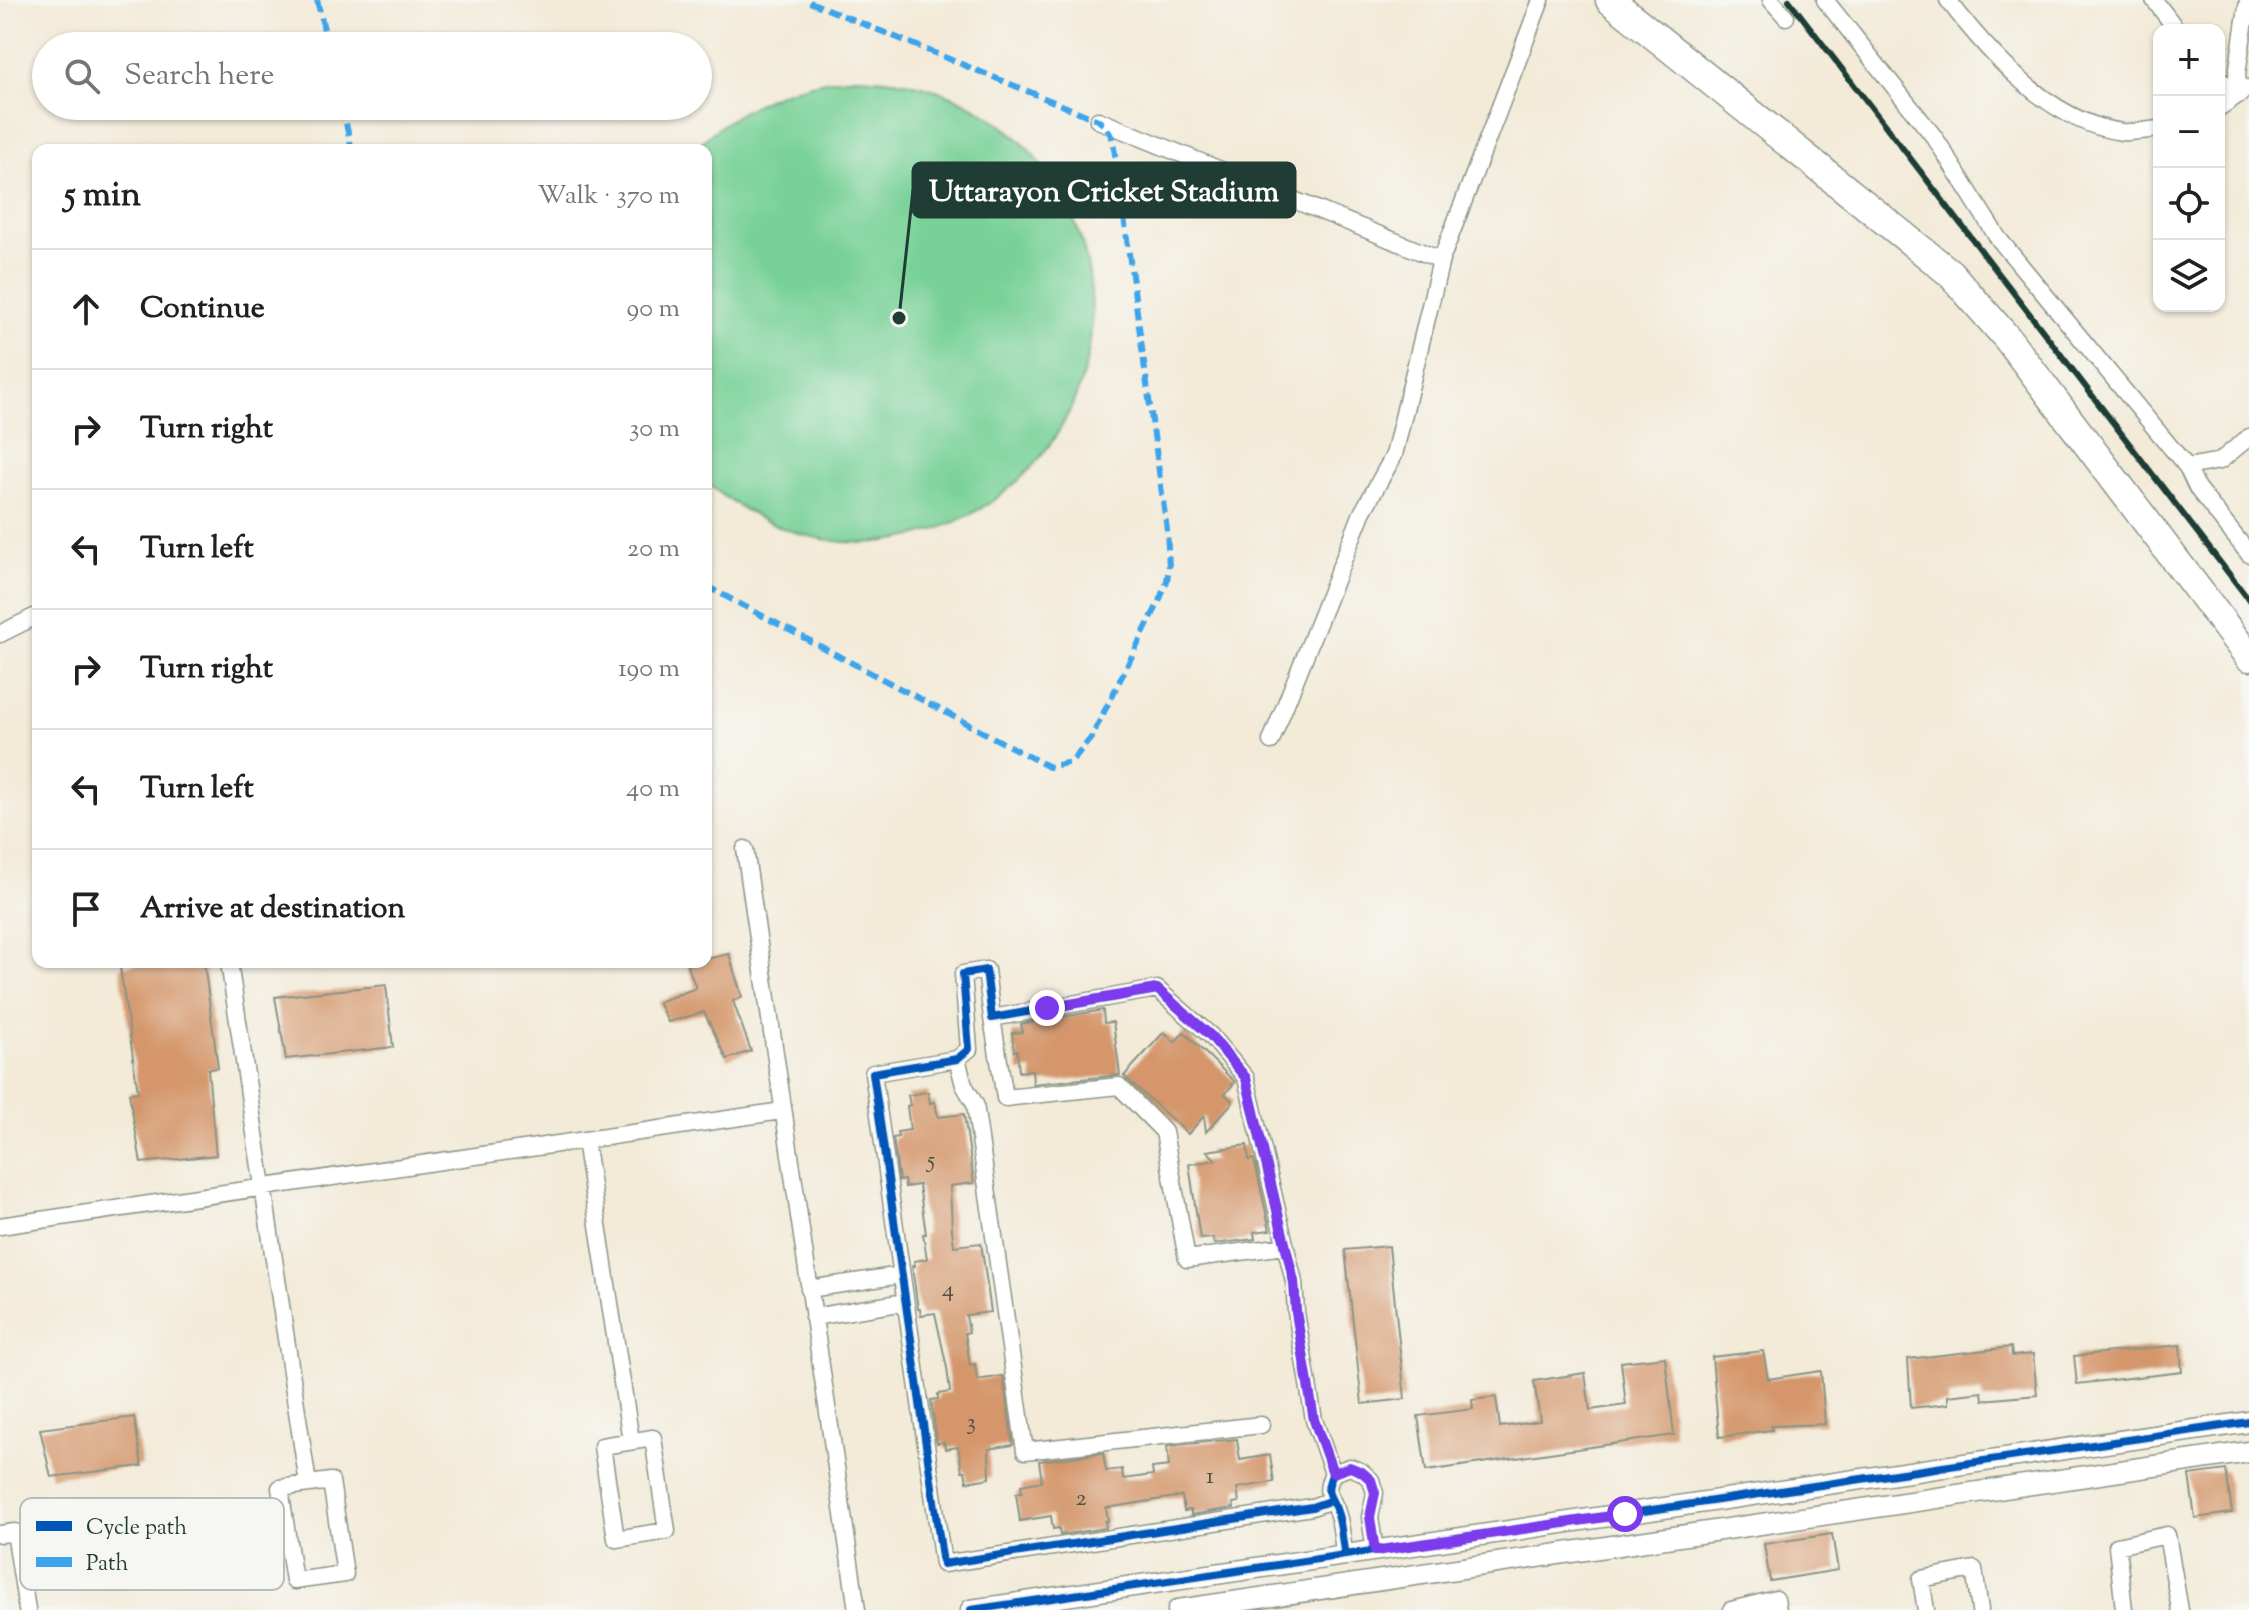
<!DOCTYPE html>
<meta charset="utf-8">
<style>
body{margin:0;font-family:"Sorts Mill Goudy",serif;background:#f6f6f6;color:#202124}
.controls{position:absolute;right:24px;top:24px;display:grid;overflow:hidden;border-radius:16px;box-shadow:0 2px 6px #0004}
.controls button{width:72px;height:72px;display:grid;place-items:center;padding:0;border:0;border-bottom:2px solid #e0e0e0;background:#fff;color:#202124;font:40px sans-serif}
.stop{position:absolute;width:24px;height:24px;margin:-18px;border:6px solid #7c3aed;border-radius:50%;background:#fff}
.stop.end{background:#7c3aed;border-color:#fff;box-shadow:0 2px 8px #0008}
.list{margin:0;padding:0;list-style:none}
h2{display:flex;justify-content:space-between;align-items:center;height:104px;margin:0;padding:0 32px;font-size:34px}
h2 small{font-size:26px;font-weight:400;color:#757577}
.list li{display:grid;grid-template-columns:52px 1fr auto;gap:24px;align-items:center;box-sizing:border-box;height:120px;padding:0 32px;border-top:2px solid #e0e0e0}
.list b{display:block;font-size:30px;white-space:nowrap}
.list em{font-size:26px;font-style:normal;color:#757577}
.icon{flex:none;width:44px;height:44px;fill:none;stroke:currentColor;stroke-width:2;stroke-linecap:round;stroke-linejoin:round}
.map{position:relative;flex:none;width:2249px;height:1610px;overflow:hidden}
.search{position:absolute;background:#fff;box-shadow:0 2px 6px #0004;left:32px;top:32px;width:680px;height:88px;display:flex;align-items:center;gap:20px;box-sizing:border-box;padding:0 28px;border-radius:44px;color:#757577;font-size:30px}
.panel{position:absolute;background:#fff;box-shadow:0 2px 6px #0004;left:32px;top:144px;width:680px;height:824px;border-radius:16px}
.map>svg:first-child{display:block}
.garden{fill:#78d197;stroke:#4c8766;stroke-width:2}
.building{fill:#d4966a}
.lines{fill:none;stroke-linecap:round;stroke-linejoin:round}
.minor-casing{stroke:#899486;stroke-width:19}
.tertiary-casing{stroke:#899486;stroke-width:23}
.trunk-casing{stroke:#899486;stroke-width:31}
.minor{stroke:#fff;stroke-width:16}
.tertiary{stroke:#fff;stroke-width:20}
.trunk{stroke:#fff;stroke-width:28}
.rail{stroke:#1f3d34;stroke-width:6}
.quiet{stroke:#3da4eb;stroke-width:6;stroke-dasharray:12 6;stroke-linecap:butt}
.cycleway-casing{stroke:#f6f6f2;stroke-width:13}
.cycleway{stroke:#0057b8;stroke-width:8}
.route{stroke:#7c3aed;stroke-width:10}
.labels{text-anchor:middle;stroke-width:6;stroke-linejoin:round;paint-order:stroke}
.number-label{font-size:24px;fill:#4c5342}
.key{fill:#f6f6f2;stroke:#b6beb9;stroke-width:2}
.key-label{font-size:22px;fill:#1f3d34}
.leader{fill:none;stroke:#1f3d34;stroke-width:3}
.callout-dot{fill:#1f3d34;stroke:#f6f6f2;stroke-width:3}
.callout{fill:#1f3d34;stroke:#1f3d34;stroke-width:3}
.callout-label{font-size:30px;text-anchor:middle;font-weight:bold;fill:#fff}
</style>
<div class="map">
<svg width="2249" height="1610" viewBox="0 0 2249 1610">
<rect width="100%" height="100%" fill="#f6f6f2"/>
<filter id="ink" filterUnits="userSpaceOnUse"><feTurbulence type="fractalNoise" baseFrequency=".0125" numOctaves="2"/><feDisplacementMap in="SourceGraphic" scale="16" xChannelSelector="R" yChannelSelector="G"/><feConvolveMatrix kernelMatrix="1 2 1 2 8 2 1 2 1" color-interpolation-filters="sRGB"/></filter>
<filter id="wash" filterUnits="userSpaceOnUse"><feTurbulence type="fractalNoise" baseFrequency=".006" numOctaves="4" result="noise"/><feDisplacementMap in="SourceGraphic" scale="32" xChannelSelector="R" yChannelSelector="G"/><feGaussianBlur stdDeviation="1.8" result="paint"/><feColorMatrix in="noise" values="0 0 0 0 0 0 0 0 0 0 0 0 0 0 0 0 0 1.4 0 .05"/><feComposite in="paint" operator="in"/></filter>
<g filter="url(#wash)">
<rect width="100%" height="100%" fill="#f3ead7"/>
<!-- garden -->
<path class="garden" d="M856,77C890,78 924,83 956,98C1105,165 1139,366 1020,479C981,515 932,537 879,542C815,547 755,524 706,482V150H693C739,105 792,82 856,77Z"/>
<g id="blocks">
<!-- building -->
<path class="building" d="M729,954L742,997L733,1001L751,1051L727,1059L704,1012L668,1022L658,1002L696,988L686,962H706V959Z
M154,962H204L218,1068L208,1069L216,1155L141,1163L129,1093L138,1092L120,967Z
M386,985L393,1047L286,1059L275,997Z
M1103,1010L1104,1023L1113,1022L1120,1075L1033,1084L1032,1070L1019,1072L1017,1050L1014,1051L1012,1033L1022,1032L1021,1024Z
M1164,1032L1175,1042L1184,1032L1235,1082L1225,1094L1233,1102L1206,1132L1204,1116L1188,1134L1124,1076Z
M928,1092L930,1103L935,1102L938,1117L964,1114L974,1183L950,1186L952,1230L954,1246L981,1243L991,1312L966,1315L969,1332L965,1333L970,1365L975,1364L977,1380L1003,1376L1013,1445L989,1449L990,1478L967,1482L965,1471H962L958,1447L945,1449L944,1442L937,1443L931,1400L938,1399V1394L950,1392L947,1368L935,1313L921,1315L920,1309H918L912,1266H915L914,1261L927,1259L923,1234H926L919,1185L905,1187L904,1180L899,1181L893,1138L898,1137L897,1132L910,1130L907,1106L910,1105L908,1095Z
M1247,1145L1249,1160L1254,1159L1270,1230L1254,1232L1255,1239L1214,1244L1213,1238L1200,1239L1189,1164L1216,1160L1207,1151Z
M1389,1246L1405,1399L1362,1404L1345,1250Z
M2180,1345L2182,1372L2077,1384L2074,1356Z
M2011,1347L2012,1356L2033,1354L2037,1395L1983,1400L1982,1392L1948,1396V1404L1911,1408L1908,1359Z
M1763,1351L1768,1379L1821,1371L1825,1424L1771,1426L1772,1430L1719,1437L1712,1357Z
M1665,1357L1674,1435L1426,1471L1418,1416L1473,1409L1472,1400L1496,1397L1500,1427L1540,1421L1534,1381L1585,1373L1590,1410L1626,1405L1621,1362Z
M134,1417L142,1466L51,1477L40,1429Z
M1237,1439L1240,1460L1270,1455L1274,1482L1237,1488L1239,1502L1233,1503L1234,1508L1191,1515V1510L1184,1511L1182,1496L1106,1508L1108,1521H1105L1106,1528L1060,1535L1059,1528L1053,1529L1051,1516L1020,1521L1016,1493L1022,1492L1021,1485L1042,1481L1039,1461L1103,1453L1106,1471L1122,1469L1123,1479L1153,1475L1152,1468L1169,1466L1167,1446Z
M2226,1470L2232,1513L2195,1518L2189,1475Z
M1832,1534L1838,1570L1770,1581L1764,1544Z"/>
</g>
</g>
<g filter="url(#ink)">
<use href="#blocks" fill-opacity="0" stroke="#899486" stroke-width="2"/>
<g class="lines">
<!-- minor casing -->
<g class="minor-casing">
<path id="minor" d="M1771,0L1786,17
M1825,0L1935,138L1998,238L2187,467L2197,488L2249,554
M1948,0C1989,54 2051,123 2122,132C2133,133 2147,130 2159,129
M2154,0L2177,30
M2219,79L2239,95
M2239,95L2237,74L2248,0
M2219,108L2248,88
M1098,120L1441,260
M2187,467L2220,461L2249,437
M0,634L38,615
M1271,741L1362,513L1394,455L1441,260L1541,0
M745,849L857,1610
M229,962L308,1484
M992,1018L1005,1098L1119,1086L1164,1132L1187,1259L1286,1246
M957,1059L964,1085L975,1104L1025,1451L1261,1425
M585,1140L631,1441
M0,1226L782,1111
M809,1289L901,1275
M813,1317L905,1302
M653,1438L667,1531L616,1539L602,1446Z
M1333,1473L1350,1467L1362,1472L1371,1480L1375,1493L1370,1517L1375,1551
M331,1481L345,1574L294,1581L280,1488Z
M1329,1501L1312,1507L943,1564L873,1073L957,1059L969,1049L963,974L986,970L992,1018L1157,989L1211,1036L1246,1078L1294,1282L1296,1312L1314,1420L1333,1473C1322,1497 1333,1495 1338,1515C1342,1528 1342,1542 1345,1555
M0,1534L15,1532L27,1610
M1731,1610L1776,1599L1778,1610
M1926,1610L1921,1579L1974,1569L1980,1610
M2124,1610L2117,1546L2167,1535L2180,1610"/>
</g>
<!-- tertiary casing -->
<g class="tertiary-casing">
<path id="tertiary" d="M971,1610L2249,1422
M1178,1610L2249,1452"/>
</g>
<!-- trunk casing -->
<g class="trunk-casing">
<path id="trunk" d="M1610,0L1950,273L2007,338L2249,657"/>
</g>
<!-- minor -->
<use href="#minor" class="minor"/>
<!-- tertiary -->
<use href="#tertiary" class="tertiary"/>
<!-- trunk -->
<use href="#trunk" class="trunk"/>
<!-- rail -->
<path class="rail" d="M1789,0L2249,600"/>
<!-- quiet -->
<path class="quiet" d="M317,0L328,46
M342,106L352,150
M706,586L1049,767L1071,762L1091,738L1158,604L1167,581L1169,567L1167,530L1116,159L1112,138L1107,128L1098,120L805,0"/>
<!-- cycleway casing -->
<g class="cycleway-casing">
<path id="cycleway" d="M1329,1501L1312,1507L943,1564L873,1073L957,1059L969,1049L963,974L986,970L992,1018L1157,989L1211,1036L1246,1078L1294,1282L1296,1312L1314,1420L1333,1473C1322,1497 1333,1495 1338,1515C1342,1528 1342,1542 1345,1555
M971,1610L2249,1422"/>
</g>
<!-- cycleway -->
<use href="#cycleway" class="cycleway"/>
</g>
</g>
<g class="lines" filter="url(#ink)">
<!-- route -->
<path class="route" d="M1047,1008L1157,989L1211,1036L1246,1078L1294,1282L1296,1312L1314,1420L1333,1473L1350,1467L1362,1472L1371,1480L1375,1493L1370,1517L1375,1551L1625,1514"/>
</g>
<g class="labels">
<!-- number labels -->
<g class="number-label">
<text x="931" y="1167">5</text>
<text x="948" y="1296">4</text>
<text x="971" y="1429">3</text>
<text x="1210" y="1483">1</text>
<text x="1081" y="1505">2</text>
</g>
</g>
<!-- legend -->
<rect x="20" y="1498" width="264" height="92" rx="12" class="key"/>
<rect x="36" y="1521" width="36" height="10" fill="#0057b8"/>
<rect x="36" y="1557" width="36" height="10" fill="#3da4eb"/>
<g class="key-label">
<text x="86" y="1534">Cycle path</text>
<text x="86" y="1570">Path</text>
</g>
<!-- callouts -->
<path class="leader" d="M899 318L913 190"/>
<circle class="callout-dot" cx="899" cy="318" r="8"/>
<rect class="callout" x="913" y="163" width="382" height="54" rx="8"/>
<g class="callout-label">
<text x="1104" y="201">Uttarayon Cricket Stadium</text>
</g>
</svg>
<div class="controls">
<button>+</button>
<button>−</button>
<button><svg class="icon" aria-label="locate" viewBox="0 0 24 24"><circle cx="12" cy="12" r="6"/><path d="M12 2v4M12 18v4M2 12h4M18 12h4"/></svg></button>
<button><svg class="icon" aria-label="layers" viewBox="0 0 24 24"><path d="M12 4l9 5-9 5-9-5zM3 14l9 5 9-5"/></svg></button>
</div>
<div class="stop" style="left:1625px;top:1514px"></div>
<div class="stop end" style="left:1047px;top:1008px"></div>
<div class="search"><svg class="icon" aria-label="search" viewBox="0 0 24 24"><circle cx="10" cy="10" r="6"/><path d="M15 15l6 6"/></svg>Search here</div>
<section class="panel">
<h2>5 min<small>Walk · 370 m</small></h2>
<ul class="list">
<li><svg class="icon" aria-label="ahead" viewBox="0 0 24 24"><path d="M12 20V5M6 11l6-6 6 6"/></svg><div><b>Continue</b></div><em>90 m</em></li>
<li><svg class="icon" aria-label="right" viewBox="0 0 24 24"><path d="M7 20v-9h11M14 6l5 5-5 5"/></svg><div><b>Turn right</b></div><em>30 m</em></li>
<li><svg class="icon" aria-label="left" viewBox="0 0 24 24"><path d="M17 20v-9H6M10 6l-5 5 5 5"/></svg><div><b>Turn left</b></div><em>20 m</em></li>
<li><svg class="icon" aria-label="right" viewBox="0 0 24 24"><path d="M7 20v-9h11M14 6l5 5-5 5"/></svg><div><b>Turn right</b></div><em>190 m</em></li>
<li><svg class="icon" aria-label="left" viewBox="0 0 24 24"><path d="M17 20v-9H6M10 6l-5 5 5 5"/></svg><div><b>Turn left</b></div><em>40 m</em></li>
<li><svg class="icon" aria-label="arrive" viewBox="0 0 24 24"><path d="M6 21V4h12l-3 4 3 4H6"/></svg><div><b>Arrive at destination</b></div></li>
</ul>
</section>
</div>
